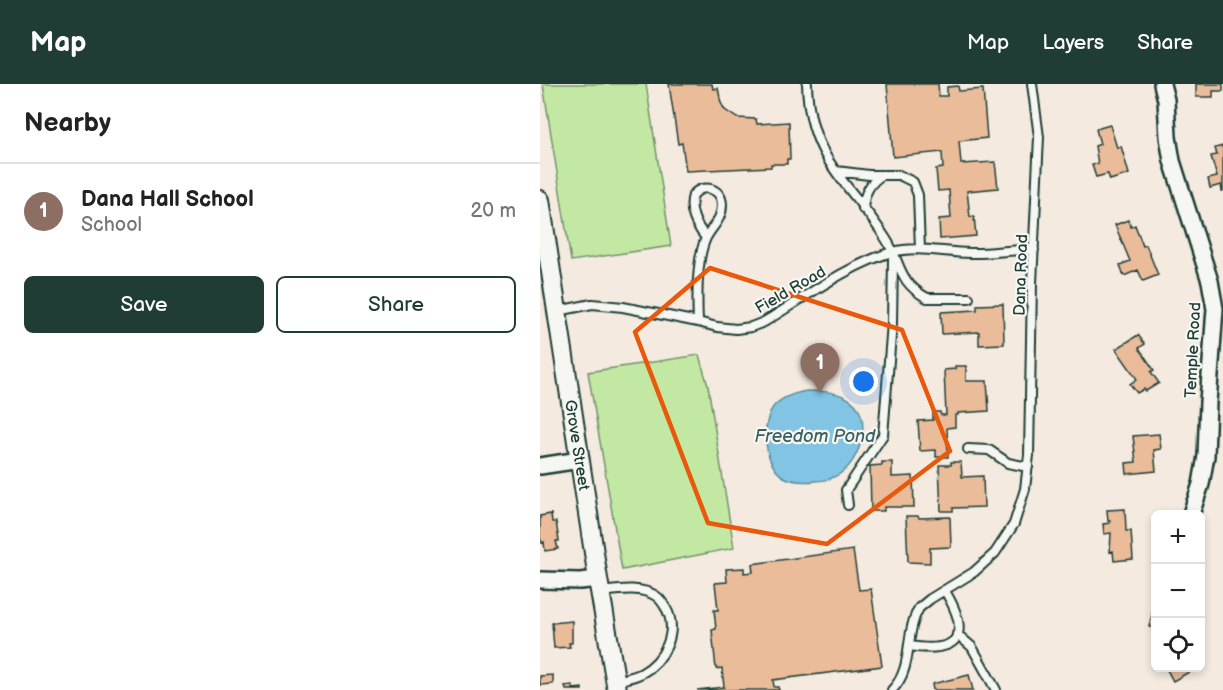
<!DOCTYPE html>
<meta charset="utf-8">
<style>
body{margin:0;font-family:"Balsamiq Sans",sans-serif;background:#f6f6f6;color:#222}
.controls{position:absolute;right:18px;bottom:18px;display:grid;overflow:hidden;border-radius:9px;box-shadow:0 3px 9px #0003}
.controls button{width:54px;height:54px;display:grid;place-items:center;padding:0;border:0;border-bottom:2px solid #e0e0e0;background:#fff;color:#222;font:30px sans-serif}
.you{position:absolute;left:324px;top:298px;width:21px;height:21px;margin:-15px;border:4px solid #fff;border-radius:50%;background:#1a73e8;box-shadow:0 0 0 9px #1a73e833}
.badge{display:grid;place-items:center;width:39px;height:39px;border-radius:50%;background:#1f3d34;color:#fff;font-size:20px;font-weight:700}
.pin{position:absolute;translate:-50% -50px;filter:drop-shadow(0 2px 3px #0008)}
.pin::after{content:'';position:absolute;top:32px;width:21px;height:18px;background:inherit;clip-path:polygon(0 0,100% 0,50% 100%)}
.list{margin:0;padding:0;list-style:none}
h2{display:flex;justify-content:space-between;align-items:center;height:78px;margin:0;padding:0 24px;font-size:26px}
h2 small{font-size:20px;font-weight:400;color:#767676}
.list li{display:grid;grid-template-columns:39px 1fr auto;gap:18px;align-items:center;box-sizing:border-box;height:96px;padding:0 24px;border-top:2px solid #e0e0e0}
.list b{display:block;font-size:22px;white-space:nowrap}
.list p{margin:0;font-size:20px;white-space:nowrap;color:#767676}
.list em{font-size:20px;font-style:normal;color:#767676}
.actions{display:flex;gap:12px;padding:18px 24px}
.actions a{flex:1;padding:14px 0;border:2px solid #1f3d34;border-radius:9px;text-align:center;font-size:21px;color:#1f3d34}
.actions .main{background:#1f3d34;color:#fff}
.icon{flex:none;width:33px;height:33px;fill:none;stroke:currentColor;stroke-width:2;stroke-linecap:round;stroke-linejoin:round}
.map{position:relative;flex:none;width:683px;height:606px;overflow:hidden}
header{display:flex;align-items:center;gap:36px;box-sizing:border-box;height:84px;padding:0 30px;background:#1f3d34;color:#fff}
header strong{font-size:28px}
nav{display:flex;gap:33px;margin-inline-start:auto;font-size:21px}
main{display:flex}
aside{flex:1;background:#fff}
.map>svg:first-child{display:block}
.green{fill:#c3e8a3;stroke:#71926c;stroke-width:1.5}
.water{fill:#82c4e3;stroke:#5a8e9d;stroke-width:1.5}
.building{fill:#eabc9a;stroke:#1f3d34;stroke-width:1.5}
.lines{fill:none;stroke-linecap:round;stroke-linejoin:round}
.service-casing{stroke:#1f3d34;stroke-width:12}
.minor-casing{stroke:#1f3d34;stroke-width:20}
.tertiary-casing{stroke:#1f3d34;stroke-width:22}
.service{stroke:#f6f6f2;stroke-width:8}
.minor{stroke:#f6f6f2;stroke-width:15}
.tertiary{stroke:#f6f6f2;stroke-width:18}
.marked{fill:none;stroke:#e8590c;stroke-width:4.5;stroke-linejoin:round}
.labels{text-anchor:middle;stroke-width:4.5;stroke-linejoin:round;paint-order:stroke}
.street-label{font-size:16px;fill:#1f3d34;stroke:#f6f6f2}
.water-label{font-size:18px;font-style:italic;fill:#385f60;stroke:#f6f6f2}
</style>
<header>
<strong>Map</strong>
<nav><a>Map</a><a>Layers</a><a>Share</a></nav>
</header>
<main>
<aside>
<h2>Nearby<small></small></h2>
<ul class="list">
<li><span class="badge" style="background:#8d6e63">1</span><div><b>Dana Hall School</b><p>School</p></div><em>20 m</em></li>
</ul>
<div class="actions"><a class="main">Save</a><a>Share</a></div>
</aside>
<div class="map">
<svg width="683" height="606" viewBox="0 0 683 606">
<rect width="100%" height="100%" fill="#f4eae0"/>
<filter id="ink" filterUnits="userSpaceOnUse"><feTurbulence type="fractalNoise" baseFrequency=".0167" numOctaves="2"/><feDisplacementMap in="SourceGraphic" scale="12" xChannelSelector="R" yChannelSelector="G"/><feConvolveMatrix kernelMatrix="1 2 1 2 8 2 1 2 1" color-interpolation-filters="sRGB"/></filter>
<g filter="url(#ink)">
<!-- green -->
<path class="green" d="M3,0H106L131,162L31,177Z
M159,271L168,302L194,464L82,486L48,288Z"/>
<!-- water -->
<path class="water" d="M267,307C280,307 295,307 307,314C333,328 323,369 305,386C297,393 286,397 275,397C265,398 253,398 244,393C224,382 220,340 234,322C242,313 255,309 267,307Z"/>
<!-- building -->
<path class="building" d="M129,0H172L173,5L178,4L181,19L185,26L197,34L216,35L217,40L249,38L250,75H247V80H231V83L146,87L142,59L138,60Z
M347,0H398L399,12H407V3L418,2L419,7L443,5L447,54L419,57L421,80L455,78L458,104L427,107L430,133L434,132L436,152L400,155L399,135L411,134L409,106L398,107L396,85L403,84L402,68L353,73Z
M656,0H683V7H673V13H656Z
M570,41L577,64L581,62L589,90L570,96L568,90L556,93L552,81L558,80L555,62L560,60L556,45Z
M683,62V107H682L681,101L670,104L668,95L677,93L671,72L677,71L675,64Z
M588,136L591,143L595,141L603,162L606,161L618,191L603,197L598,186L584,192L580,181L590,177L575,141Z
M463,220L464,260L439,261V248L402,250L401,228L437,226V221Z
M598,251L605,260L599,264L614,286L611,288L619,299L606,307L604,305L597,309L590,300L597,295L576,265Z
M415,282H426V297H447L449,327L418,329V331H415V343L407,344L408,373H396V366L380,367L378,337L393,336V328H400L401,331H406L404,286L415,285Z
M619,350L621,365L614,366L616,387L587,390L586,379L596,378L593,352Z
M342,378H352V393L373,392L374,423H344V427H331L330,382L342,381Z
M411,378H421L422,393L443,392L444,423L413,424V427H401L399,381H411Z
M585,425L586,447H591L593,475L574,477L573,467L570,468L571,449L564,450L563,440L570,439V437H568L567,426Z
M11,430L12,438H16L19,457H16L18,465L5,467L4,458L2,459L0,454V432Z
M366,432H378L379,434L410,433L411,463L390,464V479L368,478Z
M313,466L319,506L331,505L342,582L233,596L234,603H238L239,606H157L184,603L182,584L176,585L172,546L176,545L174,526H178L175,499L187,498L186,485L204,484V489L213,488L212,480Z
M615,519H616V544L609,543Z
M32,537V559H29L30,563L14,564L12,539Z
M626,584H649L651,587L633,597Z
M13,591V600L0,601V592Z
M429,591L433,606H393L392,600Z
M33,601V605L42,604V606H26L25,602Z"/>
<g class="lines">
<!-- service casing -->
<g class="service-casing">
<path id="service" d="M267,0C269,76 310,98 346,155C362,180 357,197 387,214H429
M296,87L329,91H359L373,98L378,111L380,165
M323,125C324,110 329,99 342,91
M18,227L52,220L83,223L158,238L177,243L196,245L211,243L224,238C264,214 308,181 352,168C378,161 404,169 430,169C451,170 471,165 494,166
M158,238C157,215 156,175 166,154C172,142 182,136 182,121C182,104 163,99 153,111C148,127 156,141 166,154
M428,365L449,366L468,379L488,383
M308,421L306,406L343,351L352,239L353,175
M61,508C79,506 100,502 116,512C121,515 124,521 127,526C138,549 124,577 102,589C95,593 84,595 76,597
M417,550L432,563L456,606
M369,562C421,570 431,550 405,507
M352,606C374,584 364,550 379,524L390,515L434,488L455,469L474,440L485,405L489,371L492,199L499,53L492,0"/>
</g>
<!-- minor casing -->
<g class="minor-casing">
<path id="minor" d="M622,0L626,16L628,53L632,77L670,197L675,225L668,318L666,372L661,400L651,430
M0,382L40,376
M0,496L40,497L58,495"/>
</g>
<!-- tertiary casing -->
<g class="tertiary-casing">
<path id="tertiary" d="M0,116L58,495L77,606"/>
</g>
<!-- service -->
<use href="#service" class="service"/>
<!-- minor -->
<use href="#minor" class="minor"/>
<!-- tertiary -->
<use href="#tertiary" class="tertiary"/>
</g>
</g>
<!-- marked area -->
<path class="marked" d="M170,184L362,246L410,367L287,460L168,439L95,248Z"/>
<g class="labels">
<!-- street labels -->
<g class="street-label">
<text transform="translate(480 191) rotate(-88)" y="6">Dana Road</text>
<text transform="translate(250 205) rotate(-30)" y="6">Field Road</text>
<text transform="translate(652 266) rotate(-87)" y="6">Temple Road</text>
<text transform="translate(38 361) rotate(81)" y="6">Grove Street</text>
</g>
<!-- water labels -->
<g class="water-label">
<text x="275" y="358">Freedom Pond</text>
</g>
</g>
</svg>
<div class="controls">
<button>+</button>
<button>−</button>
<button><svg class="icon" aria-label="locate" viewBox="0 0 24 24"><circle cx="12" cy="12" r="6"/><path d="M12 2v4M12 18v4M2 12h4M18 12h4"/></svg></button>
</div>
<div class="you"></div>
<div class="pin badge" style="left:280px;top:309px;background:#8d6e63">1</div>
</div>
</main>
